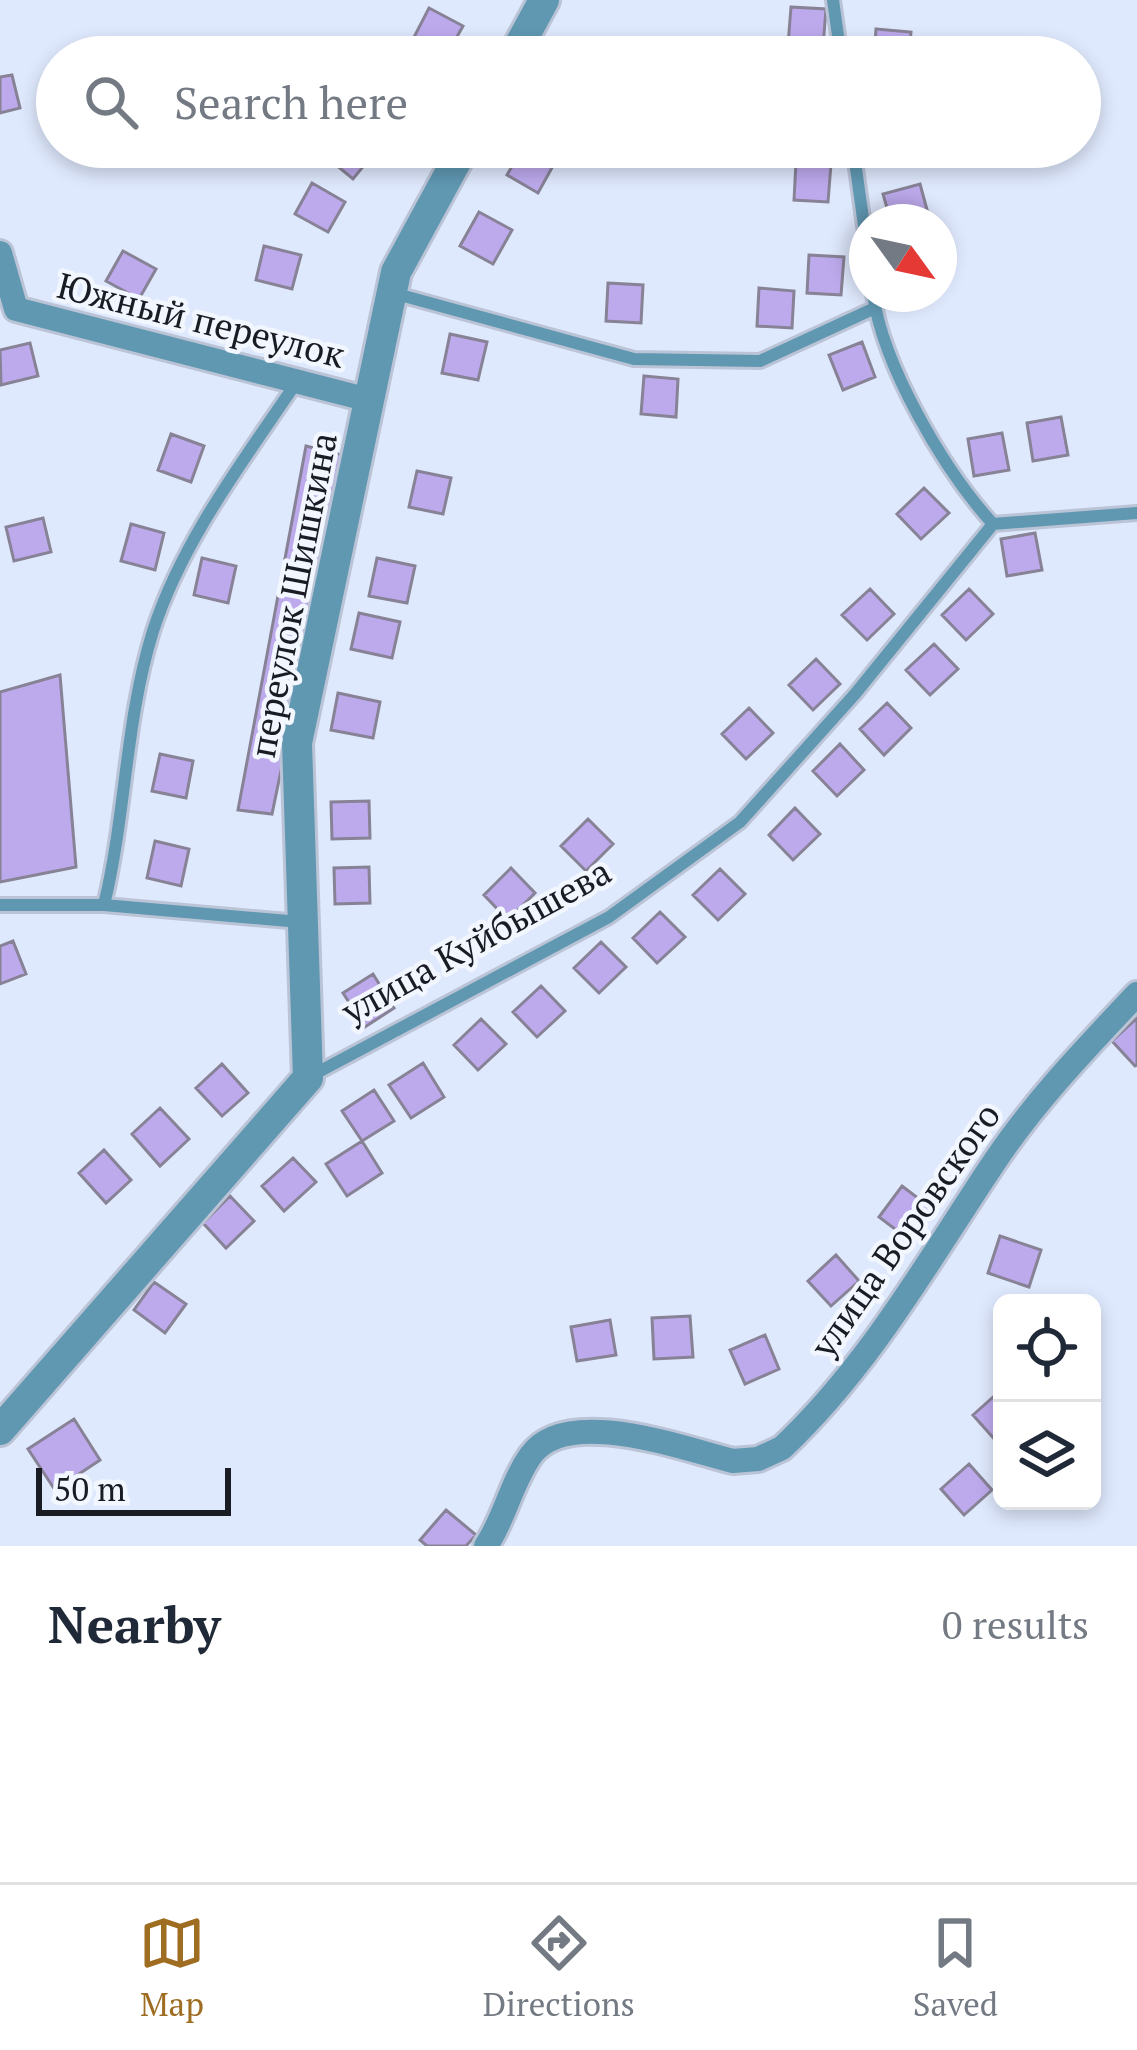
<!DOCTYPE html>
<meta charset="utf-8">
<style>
body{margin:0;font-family:"PT Serif",serif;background:#f6f6f7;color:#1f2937}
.controls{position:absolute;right:36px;bottom:36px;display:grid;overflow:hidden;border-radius:18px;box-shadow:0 6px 18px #0003}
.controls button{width:108px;height:108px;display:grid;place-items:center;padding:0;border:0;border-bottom:3px solid #e0e1e3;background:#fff;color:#1f2937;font:60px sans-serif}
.compass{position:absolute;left:849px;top:204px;width:108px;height:108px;border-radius:50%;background:#fff;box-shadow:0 6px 18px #0003;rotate:123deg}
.scale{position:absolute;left:36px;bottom:30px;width:195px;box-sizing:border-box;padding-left:12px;border:6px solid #191d23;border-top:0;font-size:33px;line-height:42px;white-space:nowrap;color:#191d23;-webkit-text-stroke:9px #f2f6fe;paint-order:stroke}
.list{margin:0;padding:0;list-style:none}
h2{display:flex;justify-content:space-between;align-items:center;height:156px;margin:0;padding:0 48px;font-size:51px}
h2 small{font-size:39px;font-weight:400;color:#747a83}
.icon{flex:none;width:66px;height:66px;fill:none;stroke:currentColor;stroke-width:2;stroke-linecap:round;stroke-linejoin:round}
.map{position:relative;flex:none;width:1137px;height:1546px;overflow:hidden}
.search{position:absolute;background:#fff;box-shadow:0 6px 18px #0003;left:36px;right:36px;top:36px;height:132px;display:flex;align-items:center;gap:30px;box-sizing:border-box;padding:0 42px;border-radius:66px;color:#747a83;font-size:45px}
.sheet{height:336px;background:#fff}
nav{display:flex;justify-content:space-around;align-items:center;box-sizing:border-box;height:168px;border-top:3px solid #e0e1e3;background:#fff;font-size:33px;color:#747a83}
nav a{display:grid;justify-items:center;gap:6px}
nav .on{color:#9e6d21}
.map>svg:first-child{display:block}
.building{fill:#bdaaed;stroke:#878295;stroke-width:3}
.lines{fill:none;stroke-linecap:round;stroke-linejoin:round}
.service-casing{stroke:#bbc4d6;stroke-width:18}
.minor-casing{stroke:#bbc4d6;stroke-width:30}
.tertiary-casing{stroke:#bbc4d6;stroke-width:36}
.service{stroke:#6098b2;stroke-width:12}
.minor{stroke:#6098b2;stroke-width:24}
.tertiary{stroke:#6098b2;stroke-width:30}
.labels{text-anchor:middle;stroke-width:9;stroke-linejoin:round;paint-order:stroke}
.street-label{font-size:36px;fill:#191d23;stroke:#f2f6fe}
</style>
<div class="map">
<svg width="1137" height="1546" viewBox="0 0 1137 1546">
<rect width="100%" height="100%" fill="#dfe9fd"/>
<!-- building -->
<path class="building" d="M791,7L826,9L823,47L788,45Z
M429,8L463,26L446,56L413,39Z
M876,29L911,32L909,57H874Z
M12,75L20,108L0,113V77Z
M331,147H369L375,152L353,179L324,155Z
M523,147H545L559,155L538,193L507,175Z
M796,162L831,164L828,202L794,200Z
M312,183L345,202L328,232L295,214Z
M920,184L929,217L891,222L883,194Z
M479,212L512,230L493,264L460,246Z
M264,246L301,255L292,289L256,280Z
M123,251L156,269L139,299L106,281Z
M809,255L844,257L841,295L807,293Z
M608,283L643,285L641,323L606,321Z
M759,288L794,291L792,328L757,326Z
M450,334L487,342L478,380L442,373Z
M862,342L875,377L843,390L829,355Z
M30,343L38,376L1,385L0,350Z
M644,376L678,379L676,417L641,414Z
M1061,417L1068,455L1033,461L1027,423Z
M1002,433L1009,470L974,476L968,439Z
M171,434L204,446L191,482L158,470Z
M306,446L346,456L272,814L238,810Z
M417,471L451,478L443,514L409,507Z
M924,488L949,513L921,539L897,514Z
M43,518L51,552L14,561L6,527Z
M131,524L164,533L155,570L121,561Z
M1035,533L1042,570L1007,576L1001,539Z
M202,558L236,566L228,603L194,595Z
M377,558L415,566L407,603L369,596Z
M870,589L894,614L867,640L842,615Z
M969,589L993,614L966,640L942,615Z
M359,613L400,622L392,658L351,649Z
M934,644L958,669L930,695L906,670Z
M816,659L840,684L813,710L789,685Z
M60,675L76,867L0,882V692Z
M338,693L380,702L373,738L331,730Z
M887,703L911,728L884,755L860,729Z
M749,708L773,733L746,759L722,734Z
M840,744L864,770L837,796L813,771Z
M160,754L193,761L186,798L152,791Z
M369,801L370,838L332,839L331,802Z
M795,808L820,834L793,860L769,835Z
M588,819L613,844L586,871L561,846Z
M155,841L189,849L181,886L147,878Z
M369,867L370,903L335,904L334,868Z
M511,868L535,893L508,920L484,895Z
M720,869L745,894L718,920L693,895Z
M660,912L685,937L657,963L633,938Z
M13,941L26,974L0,984V946Z
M601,942L626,967L599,993L574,968Z
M373,974L394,1008L365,1027L343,993Z
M541,986L565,1011L537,1037L513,1012Z
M1137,1018V1065L1135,1066L1112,1041Z
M481,1019L506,1044L478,1070L454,1045Z
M423,1063L444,1097L411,1118L389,1085Z
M222,1064L248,1093L222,1116L196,1088Z
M374,1090L394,1121L362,1141L342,1111Z
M160,1108L189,1139L160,1166L132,1134Z
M362,1141L382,1173L347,1196L326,1164Z
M104,1150L131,1180L106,1203L79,1173Z
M293,1158L316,1182L284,1211L262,1186Z
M902,1186L931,1208L908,1239L879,1217Z
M230,1196L254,1221L226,1248L203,1223Z
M1000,1236L1041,1250L1029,1287L988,1273Z
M836,1255L859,1281L831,1306L808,1281Z
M154,1282L186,1304L165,1333L134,1310Z
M690,1316L693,1357L654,1359L652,1318Z
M610,1320L616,1355L577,1361L571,1327Z
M765,1335L779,1369L745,1384L730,1350Z
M1001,1390L1002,1436L996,1441L973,1415Z
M74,1419L100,1460L55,1490L28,1449Z
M969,1464L992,1490L964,1515L941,1489Z
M446,1510L476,1535L466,1546H427L420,1540Z"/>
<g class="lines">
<!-- service casing -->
<g class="service-casing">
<path id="service" d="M833,0L841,57
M853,147L867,247
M393,293L634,359L760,361L875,308
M873,294C883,366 944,470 993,524
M0,905H104L300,922
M104,905C126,815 125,721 153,631C182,541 244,460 296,383
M309,1077L609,917L740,822L855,694L993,524L1137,513"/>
</g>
<!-- minor casing -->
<g class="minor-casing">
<path id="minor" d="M0,253L16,309L369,400
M486,1546C505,1518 511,1483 531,1455C567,1405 684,1449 733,1461L758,1459L782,1448C870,1365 928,1261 995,1161C1036,1100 1087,1047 1137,994"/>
</g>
<!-- tertiary casing -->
<g class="tertiary-casing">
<path id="tertiary" d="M513,57L544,0
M0,1430L308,1078L297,743L396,272L464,147"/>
</g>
<!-- service -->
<use href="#service" class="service"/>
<!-- minor -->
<use href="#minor" class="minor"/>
<!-- tertiary -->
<use href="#tertiary" class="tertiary"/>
</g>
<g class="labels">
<!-- street labels -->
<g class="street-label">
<text transform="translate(201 320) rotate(14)" y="13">Южный переулок</text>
<text transform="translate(293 595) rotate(-79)" y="13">переулок Шишкина</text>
<text transform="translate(476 941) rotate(-29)" y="13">улица Куйбышева</text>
<text transform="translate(905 1230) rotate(-55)" y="13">улица Воровского</text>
</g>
</g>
</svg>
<div class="controls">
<button><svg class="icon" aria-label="locate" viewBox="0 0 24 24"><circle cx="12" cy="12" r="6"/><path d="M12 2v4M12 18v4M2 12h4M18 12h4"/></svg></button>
<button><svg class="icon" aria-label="layers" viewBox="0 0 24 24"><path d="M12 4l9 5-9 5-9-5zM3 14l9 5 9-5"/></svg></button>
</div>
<svg class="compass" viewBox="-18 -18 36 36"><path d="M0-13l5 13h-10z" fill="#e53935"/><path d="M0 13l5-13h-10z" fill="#747a83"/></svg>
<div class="scale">50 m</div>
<div class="search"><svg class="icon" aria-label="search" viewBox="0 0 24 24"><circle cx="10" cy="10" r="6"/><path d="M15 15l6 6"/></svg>Search here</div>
</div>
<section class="sheet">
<h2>Nearby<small>0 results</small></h2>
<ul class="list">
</ul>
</section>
<nav>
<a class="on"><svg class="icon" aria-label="map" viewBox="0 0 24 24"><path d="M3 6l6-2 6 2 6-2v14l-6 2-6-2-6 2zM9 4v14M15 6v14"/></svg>Map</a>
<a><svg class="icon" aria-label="directions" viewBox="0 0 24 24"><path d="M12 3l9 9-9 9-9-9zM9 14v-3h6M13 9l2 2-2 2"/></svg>Directions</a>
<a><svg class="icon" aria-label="saved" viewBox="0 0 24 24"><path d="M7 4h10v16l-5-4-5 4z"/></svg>Saved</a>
</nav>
